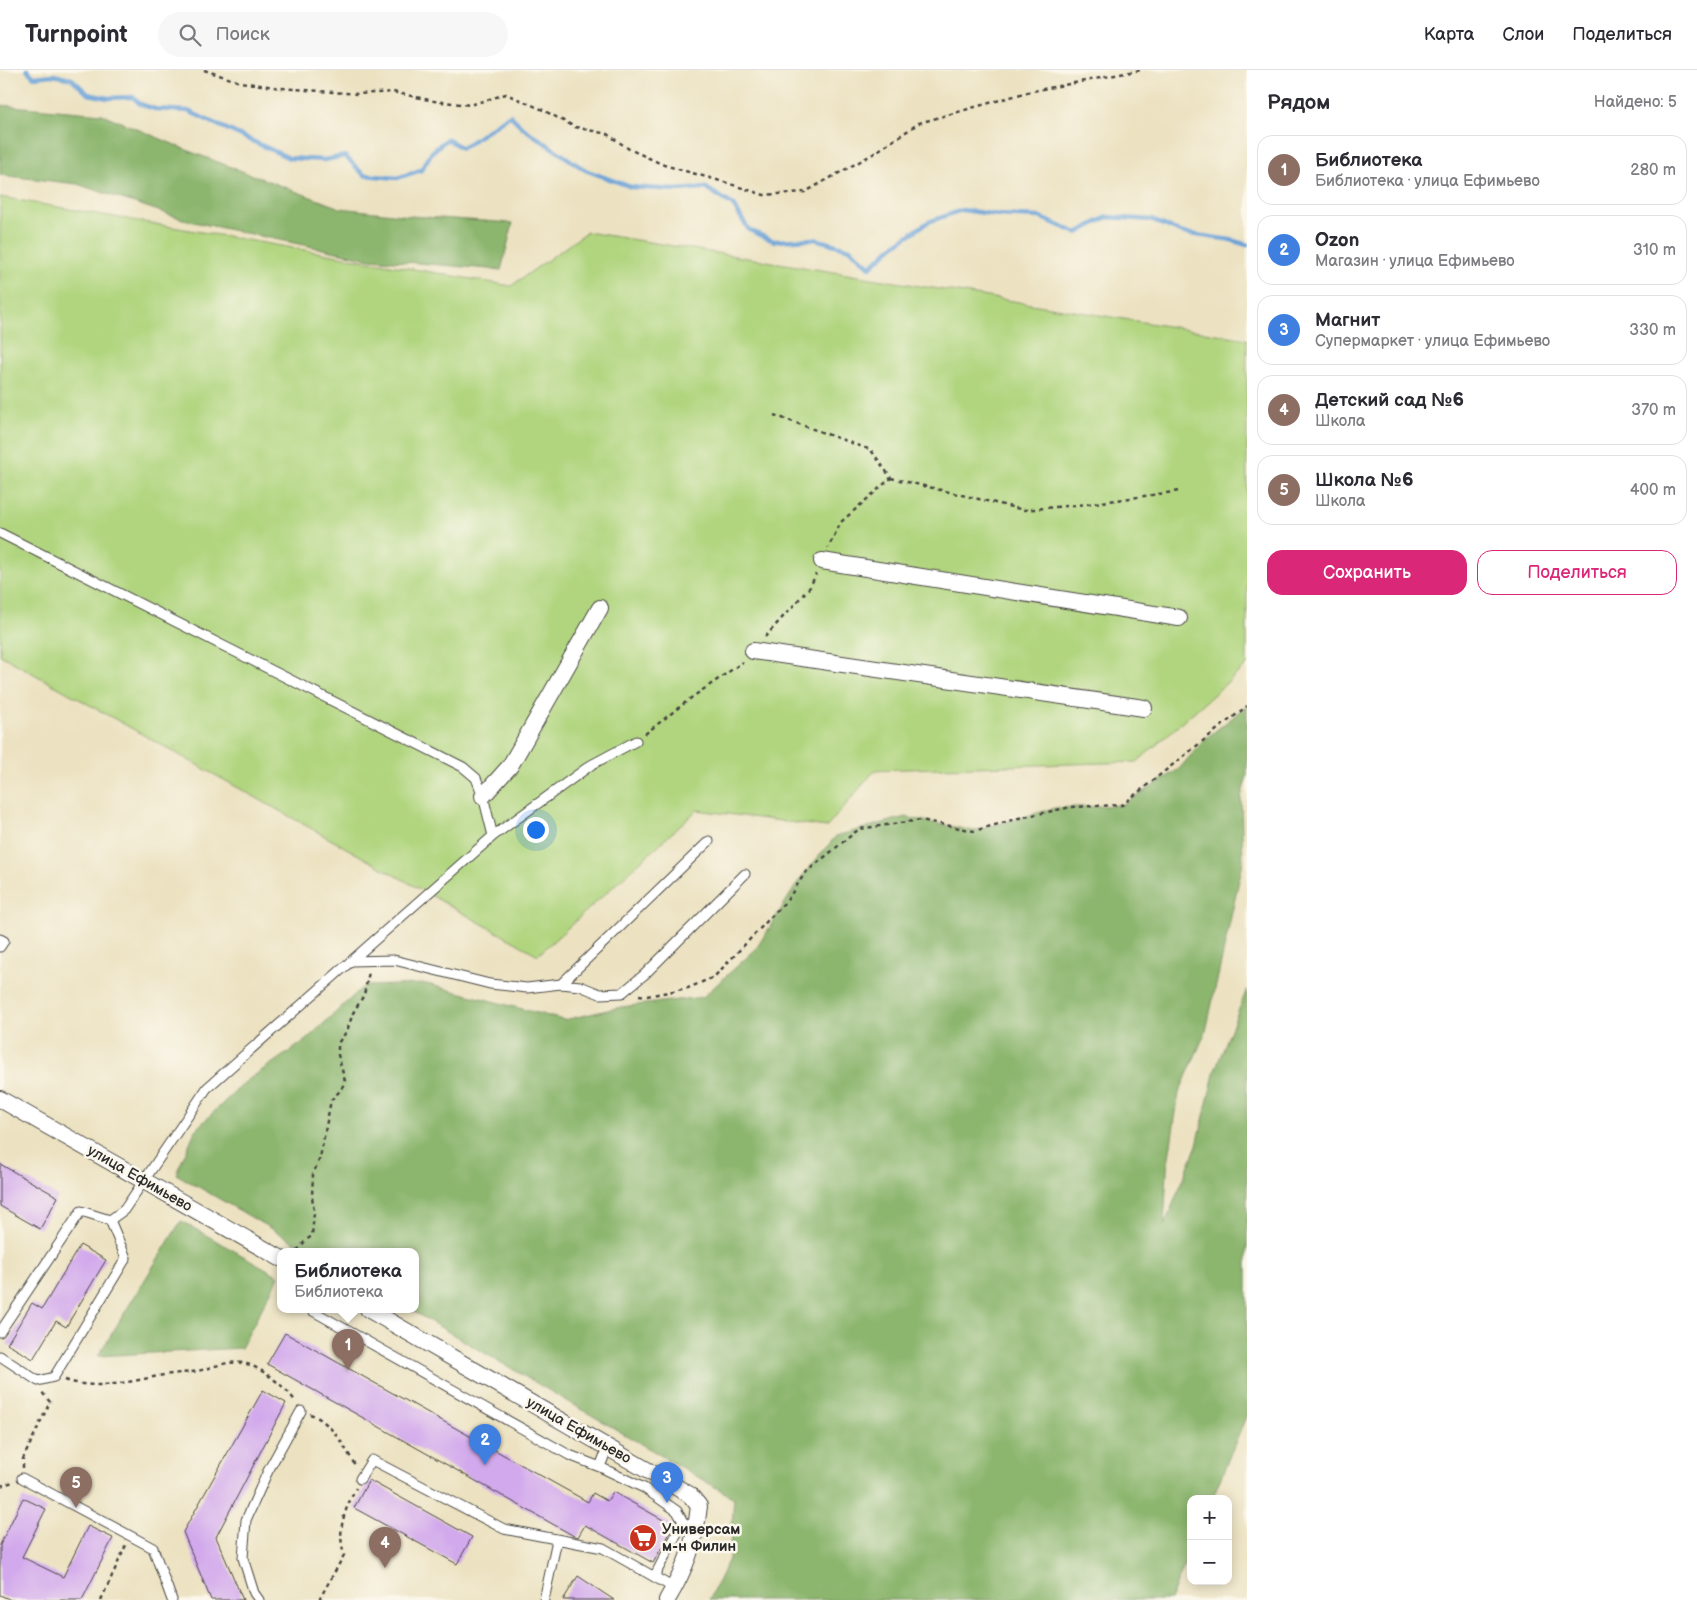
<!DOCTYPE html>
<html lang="ru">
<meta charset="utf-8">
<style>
body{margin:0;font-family:"Balsamiq Sans",sans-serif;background:#f7f7f7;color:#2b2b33}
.controls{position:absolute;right:15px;bottom:15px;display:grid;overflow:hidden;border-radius:10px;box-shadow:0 2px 12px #0003}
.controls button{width:45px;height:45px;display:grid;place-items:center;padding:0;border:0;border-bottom:1px solid #e1e1e2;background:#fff;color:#2b2b33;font:25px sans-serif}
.you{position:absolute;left:535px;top:759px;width:18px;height:18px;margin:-12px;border:4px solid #fff;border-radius:50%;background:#1a73e8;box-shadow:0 0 0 8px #1a73e833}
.badge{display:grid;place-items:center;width:32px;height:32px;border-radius:50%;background:#db2777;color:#fff;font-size:16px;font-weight:700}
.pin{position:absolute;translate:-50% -41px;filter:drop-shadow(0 1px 2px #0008)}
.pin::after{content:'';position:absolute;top:26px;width:18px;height:15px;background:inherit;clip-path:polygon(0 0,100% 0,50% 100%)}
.popup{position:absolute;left:277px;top:1178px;width:142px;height:65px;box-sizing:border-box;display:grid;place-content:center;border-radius:10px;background:#fff;filter:drop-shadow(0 1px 4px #0005);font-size:16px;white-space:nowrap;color:#7c7c81}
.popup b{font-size:19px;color:#2b2b33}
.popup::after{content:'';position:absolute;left:50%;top:100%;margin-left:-10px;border:10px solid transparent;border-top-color:#fff}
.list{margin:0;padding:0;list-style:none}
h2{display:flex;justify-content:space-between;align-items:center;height:65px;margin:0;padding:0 20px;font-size:21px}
h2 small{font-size:16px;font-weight:400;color:#7c7c81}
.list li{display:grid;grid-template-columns:32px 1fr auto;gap:15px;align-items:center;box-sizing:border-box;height:70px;margin:0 10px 10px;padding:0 10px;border:1px solid #e1e1e2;border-radius:15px}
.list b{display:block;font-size:19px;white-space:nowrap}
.list p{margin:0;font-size:16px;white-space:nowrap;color:#7c7c81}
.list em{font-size:16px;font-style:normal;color:#7c7c81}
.actions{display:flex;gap:10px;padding:15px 20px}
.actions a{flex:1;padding:11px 0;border:1px solid #db2777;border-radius:15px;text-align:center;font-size:18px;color:#db2777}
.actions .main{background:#db2777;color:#fff}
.icon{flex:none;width:28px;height:28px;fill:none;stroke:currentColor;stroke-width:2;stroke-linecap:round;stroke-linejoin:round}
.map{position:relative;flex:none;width:1247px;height:1530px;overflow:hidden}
header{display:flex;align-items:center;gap:30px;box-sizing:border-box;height:70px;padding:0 25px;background:#fff;border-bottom:1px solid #e1e1e2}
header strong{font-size:24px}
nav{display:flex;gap:28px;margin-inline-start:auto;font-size:18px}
.search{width:350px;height:45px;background:#f7f7f7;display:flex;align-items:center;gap:12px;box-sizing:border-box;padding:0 18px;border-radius:28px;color:#7c7c81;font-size:19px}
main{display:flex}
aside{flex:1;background:#fff}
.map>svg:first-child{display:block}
.green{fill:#b1d57f;stroke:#6e8055}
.forest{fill:#8cb66e;stroke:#5c704c}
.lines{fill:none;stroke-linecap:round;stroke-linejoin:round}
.stream{stroke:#69a1d7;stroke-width:4.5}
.building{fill:#d2a9ec}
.service-casing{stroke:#484642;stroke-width:11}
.minor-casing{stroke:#484642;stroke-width:18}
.path{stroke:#484642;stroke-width:2.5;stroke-dasharray:4 4;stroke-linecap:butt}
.service{stroke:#fff;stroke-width:9}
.minor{stroke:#fff;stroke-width:16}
.labels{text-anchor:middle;stroke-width:5;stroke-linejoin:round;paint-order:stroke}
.street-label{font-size:15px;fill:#2b2b2b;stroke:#fbf7ec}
.poi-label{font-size:15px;font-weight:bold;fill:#2b2b2b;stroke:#fbf7ec;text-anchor:start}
</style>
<header>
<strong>Turnpoint</strong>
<div class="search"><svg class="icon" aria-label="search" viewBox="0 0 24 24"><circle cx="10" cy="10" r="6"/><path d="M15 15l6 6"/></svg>Поиск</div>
<nav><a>Карта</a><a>Слои</a><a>Поделиться</a></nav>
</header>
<main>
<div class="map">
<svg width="1247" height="1530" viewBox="0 0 1247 1530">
<rect width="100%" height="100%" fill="#fbf7ec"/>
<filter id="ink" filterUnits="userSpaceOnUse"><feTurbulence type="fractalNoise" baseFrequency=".02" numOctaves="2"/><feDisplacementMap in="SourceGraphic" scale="10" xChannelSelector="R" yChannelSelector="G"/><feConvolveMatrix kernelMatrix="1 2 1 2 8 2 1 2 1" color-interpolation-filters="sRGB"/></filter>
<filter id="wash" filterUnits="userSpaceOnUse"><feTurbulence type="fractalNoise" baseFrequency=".0096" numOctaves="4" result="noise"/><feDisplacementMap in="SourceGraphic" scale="20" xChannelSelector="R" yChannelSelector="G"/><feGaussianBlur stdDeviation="1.12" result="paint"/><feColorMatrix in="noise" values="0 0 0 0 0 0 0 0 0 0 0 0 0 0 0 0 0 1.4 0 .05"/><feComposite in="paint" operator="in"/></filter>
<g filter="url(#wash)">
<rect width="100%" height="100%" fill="#ece2c1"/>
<!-- green -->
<path class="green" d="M0,127L511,216L587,162L1247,269V595L1137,692L875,700L827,757L697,740L538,885L0,585Z"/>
<!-- forest -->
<path class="forest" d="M0,35L102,44L194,83L340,138L410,146L513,153L501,200L370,189L189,151L77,114L0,105Z
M1247,636V706L1241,727L1243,792L1206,961L1179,1023L1167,1100L1164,1156L1197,1075L1215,1000L1247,919V1344L1212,1429H1191V1480L1170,1530H709L729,1489L734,1428L409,1239H416V1181H310L176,1104L196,1059L245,1012L306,970L364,916L427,914L564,950L621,937L703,927L756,879L800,809L836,766L905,747L974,761L1055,738L1122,735L1179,699L1205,669Z
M181,1151L279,1206L241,1278L98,1286Z"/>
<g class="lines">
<!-- stream -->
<path class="stream" d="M27,0L34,7L53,5L72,9L88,24L108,28L133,27L140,34L155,39L188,41L289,88L324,90L345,86L364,105L397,108L421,100L432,82L447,69L462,78L510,45L523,58L585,100L631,117L676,120L706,118L733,135L749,160L774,171L815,169L850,179L870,197L892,177L928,152L962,140L999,145L1039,147L1077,163L1107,147L1152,150L1183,163L1231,170L1247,175"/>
</g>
<g id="blocks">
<!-- building -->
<path class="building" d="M0,1094L58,1127L40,1159L0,1136Z
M80,1175L106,1190L66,1257L56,1251L33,1289L7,1274L32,1233L42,1239Z
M285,1263L588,1432L593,1423L607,1431L613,1422L674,1456L653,1493L585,1455L578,1467L574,1466L267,1294Z
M263,1320L286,1333L216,1467L243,1530H211L183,1462Z
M369,1410L472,1467L457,1494L354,1438Z
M23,1428L46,1439L22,1487L63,1507L88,1456L113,1468L82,1530H11L0,1525V1475Z
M578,1506L614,1530H563Z"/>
</g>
</g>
<g filter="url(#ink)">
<use href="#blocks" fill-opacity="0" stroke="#484642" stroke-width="1"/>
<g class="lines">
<!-- service casing -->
<g class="service-casing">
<path id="service" d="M0,463L463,697L476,708L483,726L493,766
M0,869L4,871L0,877
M351,891L394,890L490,914L527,918L561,914L709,771
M561,914L580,916L600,924L622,923L645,904L745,804
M315,1239L313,1241L569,1385L600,1397
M0,1262L81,1141L110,1150L124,1140L207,1018L493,766L591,695L636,671
M0,1286L38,1311L54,1307L126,1188L110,1150
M608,1376L600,1397L644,1418L677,1441L683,1452L696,1459
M22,1408L153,1478L172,1530
M360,1409L372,1390L504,1459L603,1478L674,1518
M654,1507L683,1452
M259,1530L254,1523L243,1488L246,1450L268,1401L301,1341
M544,1530L557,1470"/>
</g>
<!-- minor casing -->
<g class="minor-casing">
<path id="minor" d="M822,491L1179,548
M753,581L1144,638
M483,726L510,696L600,538
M0,1029L280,1188
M368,1239L690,1425L699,1436C695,1473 686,1498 667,1530"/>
</g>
<!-- path -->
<path class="path" d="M204,0L240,12L281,18L358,24L393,22L434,31L470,35L506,24L541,39L575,57L607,64L629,79L664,95L724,112L764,125L805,122L873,84L919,53L1028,22L1141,0
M774,345L871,380L891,408L841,452L828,478
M891,408L1024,440L1088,434L1180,421
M765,567L810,517L816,504
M645,664L691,628L743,592
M639,925L647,926L688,918L714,907L788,829L805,803L859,759L921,750L974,761L1019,748L1071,737L1122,735L1247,636
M297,1181L306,1170L312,1166L314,1142L312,1126L313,1104L320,1088L331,1030L341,1020L345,1011L338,985V973L347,961L353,943L364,925L369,902
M65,1310C98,1321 131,1311 164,1305C175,1303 187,1303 198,1301C214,1297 231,1289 247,1294C262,1298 288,1319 295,1331
M310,1344C331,1351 346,1379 356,1397
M23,1398V1389L50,1332L41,1321
M0,1416L13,1412
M101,1530L126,1475
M319,1530L344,1485C337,1458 344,1442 356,1418"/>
<!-- service -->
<use href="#service" class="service"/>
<!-- minor -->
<use href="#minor" class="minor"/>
</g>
</g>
<!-- icons -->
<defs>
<g id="supermarket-disc" transform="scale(1.4375)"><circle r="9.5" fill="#c8321e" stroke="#fbf7ec"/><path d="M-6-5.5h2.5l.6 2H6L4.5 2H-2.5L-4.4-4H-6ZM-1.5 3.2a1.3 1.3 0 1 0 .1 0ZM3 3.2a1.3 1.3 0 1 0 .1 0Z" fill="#fff"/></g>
</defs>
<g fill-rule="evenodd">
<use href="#supermarket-disc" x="643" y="1468"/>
</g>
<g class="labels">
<!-- street labels -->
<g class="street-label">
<text transform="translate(140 1108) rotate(30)" y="5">улица Ефимьево</text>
<text transform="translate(579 1360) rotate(30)" y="5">улица Ефимьево</text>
</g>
<!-- poi labels -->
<g class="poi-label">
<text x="662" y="1464">Универсам<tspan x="662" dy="17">м-н Филин</tspan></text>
</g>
</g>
</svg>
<div class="controls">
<button>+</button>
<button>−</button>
</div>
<div class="you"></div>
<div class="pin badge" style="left:348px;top:1300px;background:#8d6e63">1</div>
<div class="popup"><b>Библиотека</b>Библиотека</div>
<div class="pin badge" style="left:485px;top:1395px;background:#3f7fe0">2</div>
<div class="pin badge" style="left:667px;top:1433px;background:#3f7fe0">3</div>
<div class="pin badge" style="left:385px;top:1498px;background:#8d6e63">4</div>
<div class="pin badge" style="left:76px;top:1438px;background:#8d6e63">5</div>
</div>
<aside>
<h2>Рядом<small>Найдено: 5</small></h2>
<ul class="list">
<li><span class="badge" style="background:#8d6e63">1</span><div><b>Библиотека</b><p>Библиотека · улица Ефимьево</p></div><em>280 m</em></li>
<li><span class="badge" style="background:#3f7fe0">2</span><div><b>Ozon</b><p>Магазин · улица Ефимьево</p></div><em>310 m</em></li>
<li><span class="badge" style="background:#3f7fe0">3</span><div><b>Магнит</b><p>Супермаркет · улица Ефимьево</p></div><em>330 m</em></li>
<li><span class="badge" style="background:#8d6e63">4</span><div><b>Детский сад №6</b><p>Школа</p></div><em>370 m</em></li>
<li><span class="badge" style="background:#8d6e63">5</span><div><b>Школа №6</b><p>Школа</p></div><em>400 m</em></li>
</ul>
<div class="actions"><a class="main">Сохранить</a><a>Поделиться</a></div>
</aside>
</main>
